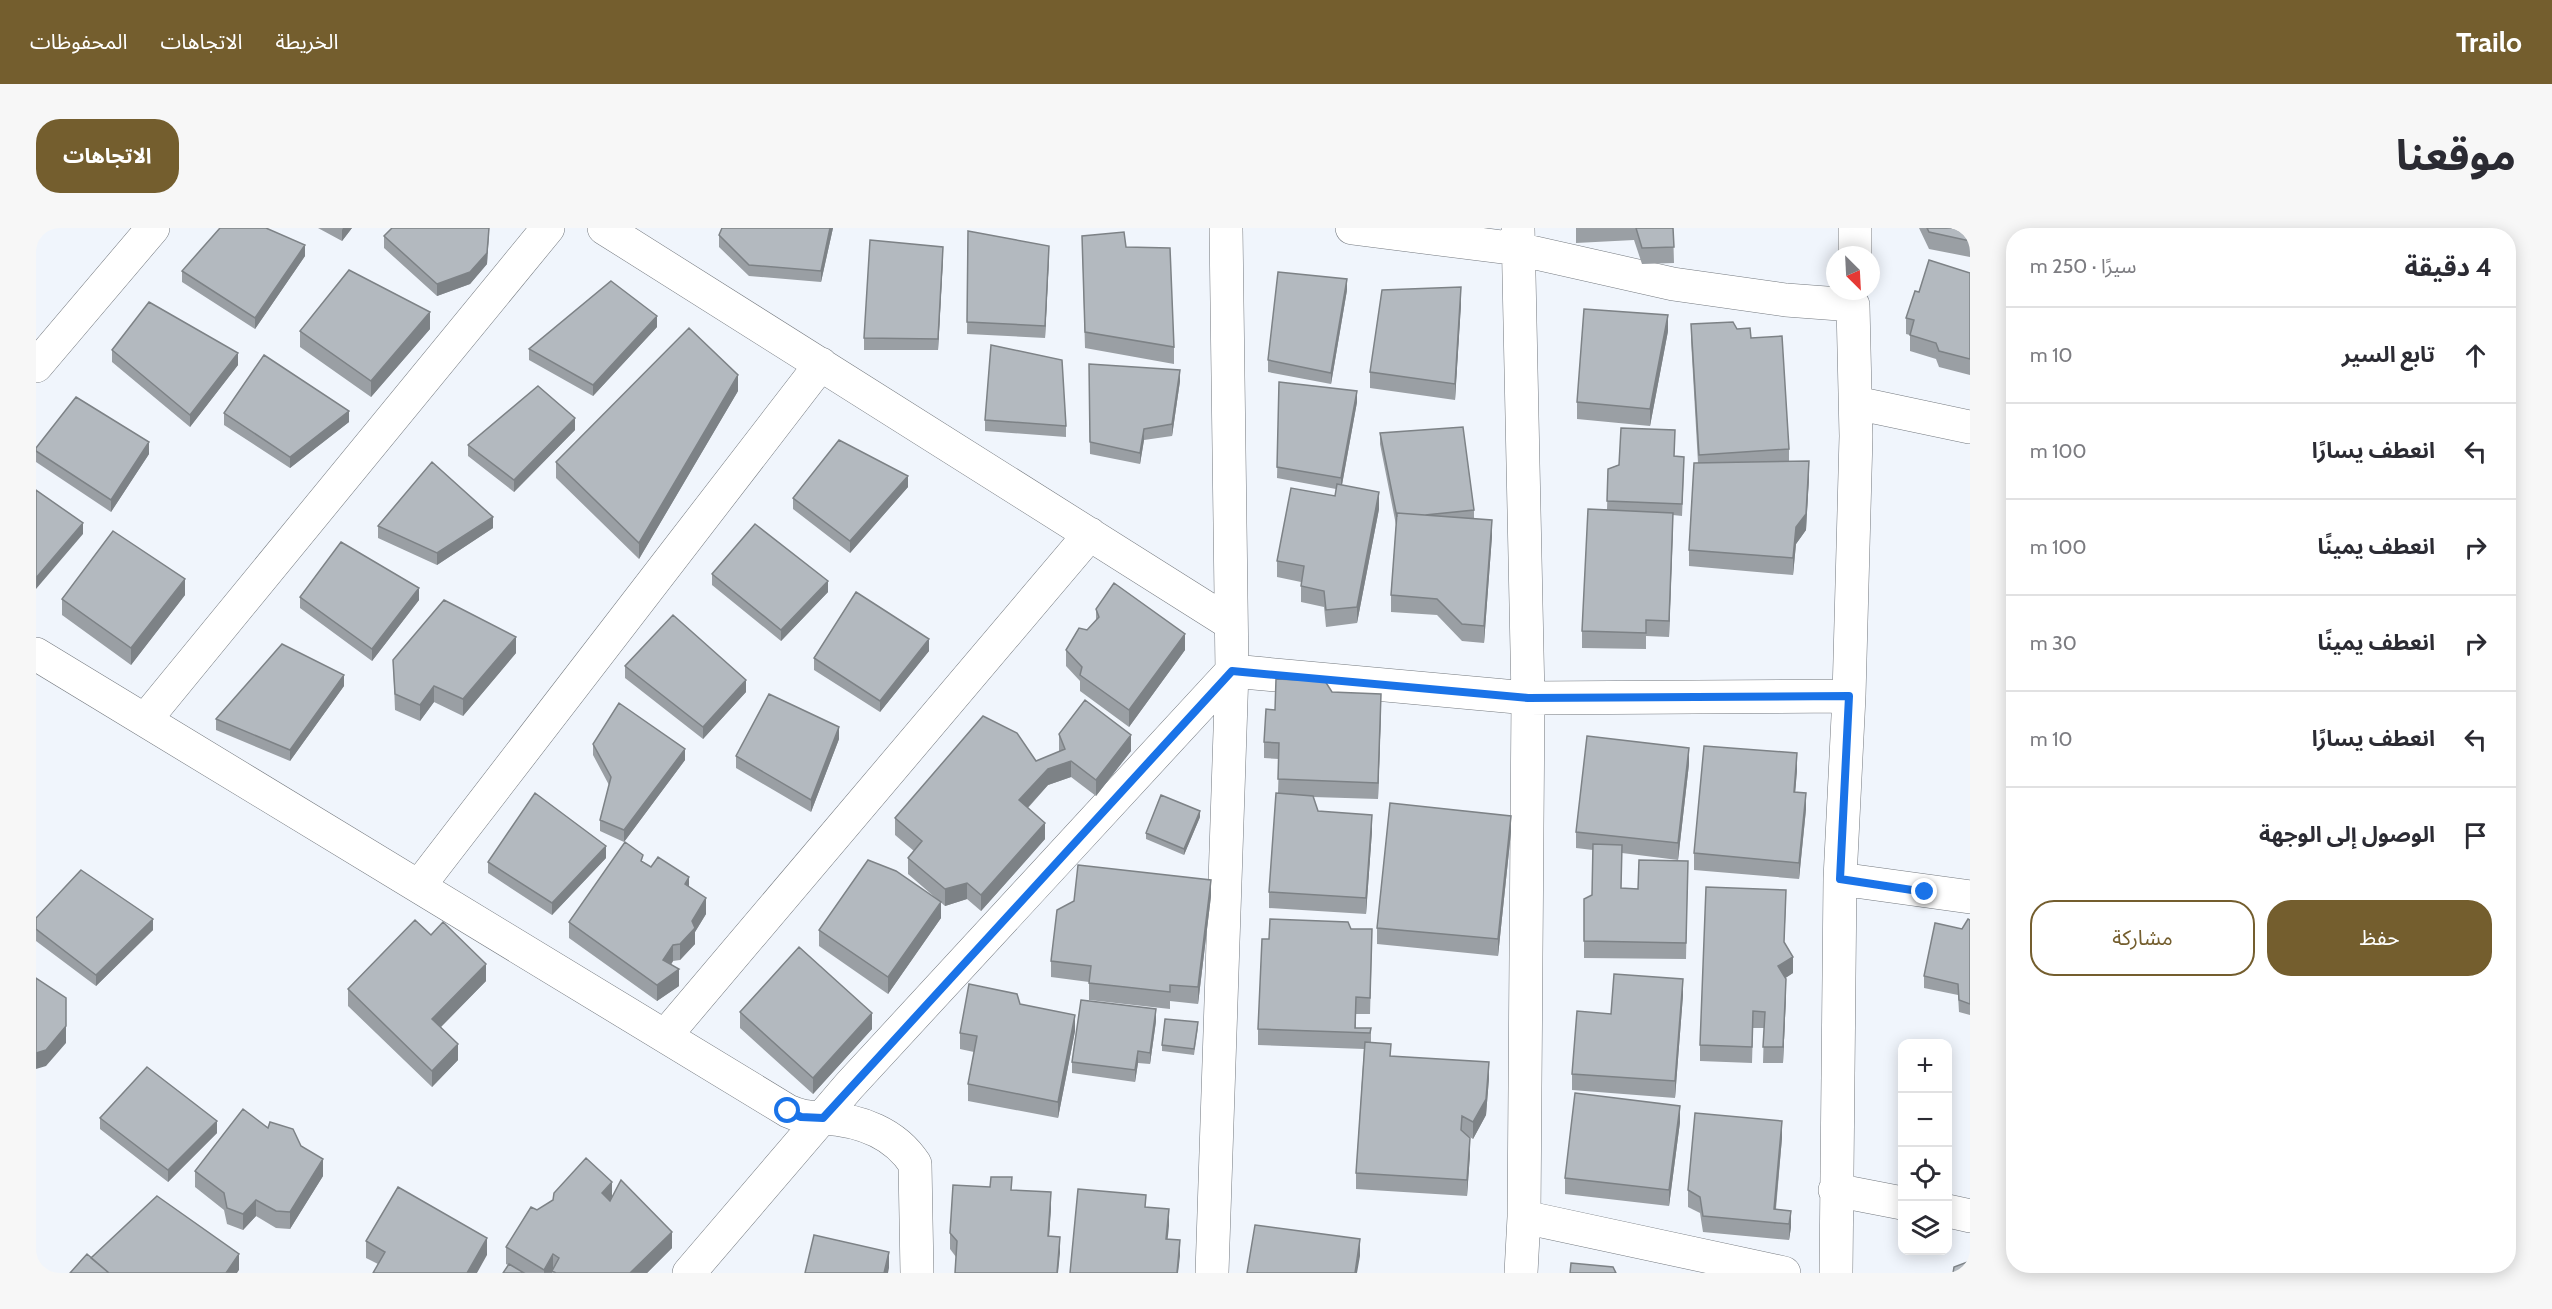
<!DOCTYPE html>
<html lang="ar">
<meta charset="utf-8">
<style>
body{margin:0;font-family:Cabin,"Noto Sans Arabic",sans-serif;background:#f7f7f7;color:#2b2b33;direction:rtl}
.controls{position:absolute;right:18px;bottom:18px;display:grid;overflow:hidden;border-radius:12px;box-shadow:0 3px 15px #0003}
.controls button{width:54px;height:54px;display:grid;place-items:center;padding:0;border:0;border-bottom:2px solid #e1e1e2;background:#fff;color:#2b2b33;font:30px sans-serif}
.compass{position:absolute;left:1790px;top:18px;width:54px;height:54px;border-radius:50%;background:#fff;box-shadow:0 3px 15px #0003;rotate:156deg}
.stop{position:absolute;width:18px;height:18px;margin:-14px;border:4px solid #1a73e8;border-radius:50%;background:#fff}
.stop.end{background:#1a73e8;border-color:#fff;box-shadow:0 2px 6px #0008}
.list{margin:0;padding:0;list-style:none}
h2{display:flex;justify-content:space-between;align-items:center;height:78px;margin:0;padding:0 24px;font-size:26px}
h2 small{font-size:20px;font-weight:400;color:#7c7c81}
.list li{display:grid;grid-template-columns:39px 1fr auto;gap:18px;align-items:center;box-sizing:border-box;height:96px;padding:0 24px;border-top:2px solid #e1e1e2}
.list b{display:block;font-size:22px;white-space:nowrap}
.list em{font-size:20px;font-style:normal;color:#7c7c81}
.actions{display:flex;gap:12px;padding:18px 24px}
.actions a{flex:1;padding:14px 0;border:2px solid #745e2e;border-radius:24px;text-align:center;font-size:21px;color:#745e2e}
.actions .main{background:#745e2e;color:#fff}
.icon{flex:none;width:33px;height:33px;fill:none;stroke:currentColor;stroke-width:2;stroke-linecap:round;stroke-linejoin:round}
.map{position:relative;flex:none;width:1934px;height:1045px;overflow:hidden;direction:ltr;border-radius:24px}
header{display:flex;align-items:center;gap:36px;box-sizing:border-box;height:84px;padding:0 30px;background:#745e2e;color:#fff}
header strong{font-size:28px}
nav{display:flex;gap:33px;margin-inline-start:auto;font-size:21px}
.intro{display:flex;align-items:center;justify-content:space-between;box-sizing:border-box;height:144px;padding:0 36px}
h1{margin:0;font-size:42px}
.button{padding:15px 27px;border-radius:24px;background:#745e2e;color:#fff;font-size:21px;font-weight:700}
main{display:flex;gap:36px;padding:0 36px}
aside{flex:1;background:#fff;border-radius:24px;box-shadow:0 3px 15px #0003}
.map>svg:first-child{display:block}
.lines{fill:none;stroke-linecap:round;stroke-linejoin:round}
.minor-casing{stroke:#74797f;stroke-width:34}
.minor{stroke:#fff;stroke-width:33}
.wall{fill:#9a9fa4}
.shaded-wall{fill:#7d8286}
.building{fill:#b3b9bf;stroke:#7d8286;stroke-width:1.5}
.route{stroke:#1a73e8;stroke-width:8}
</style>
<header>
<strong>Trailo</strong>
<nav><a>الخريطة</a><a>الاتجاهات</a><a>المحفوظات</a></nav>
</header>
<div class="intro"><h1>موقعنا</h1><a class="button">الاتجاهات</a></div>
<main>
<aside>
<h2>4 دقيقة<small>سيرًا · 250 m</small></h2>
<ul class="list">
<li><svg class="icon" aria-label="ahead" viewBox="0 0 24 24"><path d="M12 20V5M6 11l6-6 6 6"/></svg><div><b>تابع السير</b></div><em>10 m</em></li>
<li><svg class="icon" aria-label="left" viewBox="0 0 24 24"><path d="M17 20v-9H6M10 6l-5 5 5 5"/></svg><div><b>انعطف يسارًا</b></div><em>100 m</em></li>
<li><svg class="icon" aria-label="right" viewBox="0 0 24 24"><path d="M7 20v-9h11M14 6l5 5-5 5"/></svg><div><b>انعطف يمينًا</b></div><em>100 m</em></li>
<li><svg class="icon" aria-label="right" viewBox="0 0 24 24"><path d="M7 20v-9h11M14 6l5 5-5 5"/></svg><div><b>انعطف يمينًا</b></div><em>30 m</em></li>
<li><svg class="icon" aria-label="left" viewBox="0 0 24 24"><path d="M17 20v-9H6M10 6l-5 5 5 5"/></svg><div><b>انعطف يسارًا</b></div><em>10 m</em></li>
<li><svg class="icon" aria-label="arrive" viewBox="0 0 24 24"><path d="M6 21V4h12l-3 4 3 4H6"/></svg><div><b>الوصول إلى الوجهة</b></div></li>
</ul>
<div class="actions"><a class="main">حفظ</a><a>مشاركة</a></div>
</aside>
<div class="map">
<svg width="1934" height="1045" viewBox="0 0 1934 1045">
<rect width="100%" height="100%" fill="#f0f5fc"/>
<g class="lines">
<!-- minor casing -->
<g class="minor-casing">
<path id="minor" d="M568,0L1194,395
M1316,0L1482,21L1637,56L1750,72L1817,77L1820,208L1813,468L1804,651L1800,1045
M1482,0L1492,470L1488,989L1485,1045
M1819,27V0
M0,138L117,0
M1820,175L1934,199
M0,426L752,883C765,889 773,889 787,890C824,892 859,905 879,936L881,1045
M1196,443L1492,470L1813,468
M109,492L512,0
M1804,651L1934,669
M383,658L785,136
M629,808L1054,306
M1799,962L1866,975
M1912,983L1934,988
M1488,989L1748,1045
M653,1045L813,858L1196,443
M1176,1045L1196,443L1190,0"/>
</g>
<!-- minor -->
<use href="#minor" class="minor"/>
</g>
<!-- wall -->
<path class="wall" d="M282,0H316L306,13Z
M453,0L451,36L434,56L401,68L348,20V8Z
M797,0L785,54L713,48L683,19V7Z
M1540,0H1637L1638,35L1606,36L1598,12L1540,15Z
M1883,0H1934V29L1893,21Z
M932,3L1013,29L1009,110L931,106Z
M1046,8L1090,19L1138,119V136L1049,120Z
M269,28L219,101L146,54V43Z
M907,30L902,122H828V110Z
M1934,45V147L1903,139L1900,131L1874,123V107L1870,106V90L1883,64Z
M1311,62L1295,156L1232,144V132Z
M1425,76L1419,172L1334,160V144Z
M1655,96L1701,101L1715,110L1753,221V233L1773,249L1770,302L1760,316L1757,347L1653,338V322L1662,235L1655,112Z
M621,99L557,168L493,132V121Z
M394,101L335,169L264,119V103Z
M1632,103L1614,198L1541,191V174Z
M76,122L202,137L154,199L76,134Z
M1053,136L1144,153L1136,208L1108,212L1104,236L1054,226Z
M1243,154L1321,174L1306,257L1343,281L1321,395L1290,399L1288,379L1265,374V354L1241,349V333L1299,268L1300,261L1241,250Z
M702,163L603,331L520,250V234Z
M188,185L313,194L254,240L188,197Z
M949,192L1030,198V209L949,203Z
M539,202L478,264L432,228V217Z
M1344,205L1438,282V291L1456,308L1448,415L1426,413L1401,387L1355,384V367L1360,297L1344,216Z
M1639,214L1638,228L1648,241L1646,288L1637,287L1633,409L1610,408V421L1546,420V403L1571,282L1572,241Z
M0,220L113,226L75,284L0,234Z
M872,259L814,325L757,281V270Z
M342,298L457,300L401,337L342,310Z
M676,346L792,364L745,413L676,357Z
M149,367L95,437L26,387V371Z
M264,369L383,372L336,433L264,380Z
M1060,381L1149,422L1093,499L1044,463V453L1030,438V422L1051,402L1060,393Z
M893,423L844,484L778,442V430Z
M480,425L427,488L398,474L384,493L359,482L357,432Z
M589,438L710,464L667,511L589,450Z
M308,458L254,533L180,502V491Z
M1296,464L1345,482L1342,571L1277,569L1282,583L1336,603L1330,686L1233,680V664L1242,565L1243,531L1228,530V514L1239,482Z
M1023,506L1095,523L1060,568L1035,549L1012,557L992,580L1009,611L945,683L931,671L909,678L872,646V630L878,623L859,607V590L1023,524Z
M803,511L775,584L700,540V528Z
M557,516L649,532L588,614L564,603V592L573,557L557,527Z
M1653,536L1642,632L1586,625L1585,660L1602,661L1652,633L1650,731L1548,730V671L1556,667L1557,622L1540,620V604Z
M1761,542L1759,564L1770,581L1763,651L1658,642V625Z
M1164,589L1148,627L1110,611V605Z
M1475,604L1462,728L1341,716V700Z
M570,630L516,687L452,645V634Z
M607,634L615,639L653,659L670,686L659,704V716L644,732L637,733L635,737L643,758L621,773L533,710V694Z
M1175,668L1162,776L1134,773V781L1053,772V754L1015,749V733Z
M1750,678L1748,715L1757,745L1749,750L1750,767L1747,835H1727L1728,800H1717L1716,835L1664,833V817Z
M0,690L117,702L60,758L0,713Z
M905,690L852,766L783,718V702Z
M1934,692V787L1923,784L1922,767L1888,760V748L1926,701Z
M1315,701L1336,717L1334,786H1320V800H1335V814L1355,828L1453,850L1450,887L1437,911L1432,908L1434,926L1431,968L1320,961V945L1328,821L1222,817V801L1233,711Z
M395,707L450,753L405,799L422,832L396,859L312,778V761Z
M1647,767L1639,870L1536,862V846L1575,786Z
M984,776L1039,803L1022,890L932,873V856L938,824L924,821V805Z
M704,784L836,801L777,866L704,800Z
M1120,793L1114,836L1102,835L1099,854L1036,845V834Z
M1162,800L1158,827L1126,823V817Z
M64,890L181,905L132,954L64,901Z
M1644,894L1633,978L1529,966V950Z
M232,900L265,918L287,948L254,1001L240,1000L220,988L207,1002L191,996L188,982L159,959V943Z
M1746,910L1740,981L1755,983V999L1753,1012L1667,1004L1664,985L1652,979V962Z
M976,962L1015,980L1013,1008L1024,1025L920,1029L914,1021V1005Z
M576,968L636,1020L611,1045H467L472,1037L470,1036V1019L501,982Z
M330,1013L451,1027L342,1036L330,1030Z"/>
<!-- shaded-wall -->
<path class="shaded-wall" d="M307,0H316L306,13V2Z
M453,0V5L451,36L434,56L401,68V56Z
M794,0H797L785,54V43Z
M269,17V28L219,101V90Z
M1013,18V29L1009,110V98Z
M907,19V30L902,122V111Z
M1311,51V62L1295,156V145Z
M1425,59V76L1419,172V156Z
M394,84V101L335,169V153Z
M1632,87V103L1614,198V181Z
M621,88V99L557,168V157Z
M202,125V137L154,199V187Z
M1144,142V153L1136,208V196Z
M702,147V163L603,331V315Z
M1321,163V174L1305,262V250Z
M313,183V194L254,240V229Z
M539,190V202L478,264V252Z
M1108,201V212L1104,236V225Z
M113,214V226L75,284V272Z
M1773,233V249L1770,302L1760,316L1757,347V330L1760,299Z
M872,248V259L814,325V313Z
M1343,264V281L1321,395V379Z
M1637,285V301L1633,409V393Z
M457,289V300L401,337V325Z
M1456,292V308L1448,415V398Z
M47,295V306L0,361V350Z
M149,351V367L95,437V420Z
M792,353V364L745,413V402Z
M383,360V372L336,433V421Z
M1149,406V422L1093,499V482Z
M480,409V425L427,488V471Z
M893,411V423L844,484V473Z
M308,447V458L254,533V522Z
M710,452V464L667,511V499Z
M398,458V474L384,493V477Z
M1345,466V482L1342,571V555Z
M803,499V511L775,584V572Z
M1095,507V523L1060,568V552Z
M1653,520V536L1642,632V615Z
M649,521V532L588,614V602Z
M1761,525V542L1758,580V564Z
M1035,533V549L1012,557L983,589V572L1012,541Z
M1770,565V581L1763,651V635Z
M1164,583V589L1148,627V621Z
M1336,587V603L1330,686V670Z
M1475,588V604L1462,728V711Z
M1009,595V611L945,683V667Z
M570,618V630L516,687V675Z
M653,649V666L649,656Z
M1175,652V668L1162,776V759Z
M931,655V671L909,678V661Z
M670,670V686L659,704V716L644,732V716L656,693Z
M905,674V690L852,766V749Z
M117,691V702L60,758V747Z
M637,717V733L627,748V732Z
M1757,729V745L1742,755V738Z
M450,736V753L396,808V791Z
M643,741V758L621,773V757Z
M1647,751V767L1639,870V853Z
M1750,751V767L1747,835V819Z
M30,770V815L10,838L0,841V825Z
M1120,781V793L1114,836V825Z
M836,785V801L777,866V850Z
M1039,787V803L1022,890V874Z
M422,816V832L396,859V843Z
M1102,823V835L1099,854V842Z
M1453,834V850L1450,887L1437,911V894Z
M1644,878V894L1633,978V962Z
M181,893V905L132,954V942Z
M1746,893V910L1738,997V981Z
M1434,910V926L1431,968V952Z
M287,931V948L254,1001V984Z
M576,954V971L566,982V965Z
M1015,964V980L1012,1024V1008Z
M220,972V988L207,1002V986Z
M1133,981V998L1130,1027V1011Z
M1755,983V999L1753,1012V996Z
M636,1004V1020L611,1045H594Z
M1024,1009V1025L1022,1045H1021Z
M451,1010V1027L441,1045H431Z
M1324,1011V1028L1321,1045H1319Z
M1144,1012V1028L1142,1045H1141Z
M853,1024V1040L852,1045H848Z
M203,1026V1042L201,1045H190Z
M517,1026V1043H516V1045H508V1042Z"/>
<!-- building -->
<path class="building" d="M184,0H230L269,17L219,90L146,43Z
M356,0H453L451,25L434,44L401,56L348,8Z
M686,0H794L785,43L713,37L683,7Z
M1600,0H1637L1638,19L1606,20Z
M1891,0H1934V13L1893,4Z
M932,3L1013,18L1009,98L931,94Z
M1088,4L1090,19L1134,20L1138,119L1049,104L1046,8Z
M834,12L907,19L902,111L828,110Z
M1893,32L1934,45V131L1903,123L1900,115L1874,107L1878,92L1870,90L1879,63L1883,64Z
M313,42L394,84L335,153L264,103Z
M1242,44L1311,51L1295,145L1232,132Z
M575,53L621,88L557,157L493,121Z
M1425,59L1419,156L1334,144L1346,62Z
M113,74L202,125L154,187L76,122Z
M1548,81L1632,87L1614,181L1541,174Z
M1697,94L1701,101L1714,100L1715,110L1746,108L1753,221L1663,227L1655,96Z
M653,100L702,147L603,315L520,234Z
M955,117L1026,132L1030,198L949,192Z
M228,127L313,183L254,229L188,185Z
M1053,136L1144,142L1136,196L1108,201L1104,225L1054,214Z
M1243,154L1321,163L1305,250L1241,239Z
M502,158L539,190L478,252L432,217Z
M40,169L113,214L75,272L0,223V220Z
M1427,199L1438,282L1389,287L1361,285V289L1344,205Z
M1585,200L1639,202L1638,228L1648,229L1646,276L1571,273L1572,241L1583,237Z
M803,212L872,248L814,313L757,270Z
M1773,233L1770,286L1760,299L1757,330L1653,322L1658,235Z
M396,234L457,289L401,325L342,298Z
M1301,256L1343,264L1321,379L1290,382L1288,363L1265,358L1268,338L1241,333L1255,260L1299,268Z
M0,262L47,295L0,350Z
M1552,281L1637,285L1633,393L1610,392V405L1546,403Z
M1361,285L1456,292L1448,398L1426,396L1401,371L1355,367Z
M719,296L792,353L745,402L676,346Z
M77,303L149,351L95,420L26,371Z
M305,314L383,360L336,421L264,369Z
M1078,355L1149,406L1093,482L1044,447L1046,439L1030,422L1043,400L1051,402L1063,389L1060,381Z
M820,364L893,411L844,473L778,430Z
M408,372L480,409L427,471L398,458L384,477L359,466L357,432Z
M637,387L710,452L667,499L589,438Z
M246,416L308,447L254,522L180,491Z
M1240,451L1289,453L1296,464L1345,466L1342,555L1242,551L1243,515L1228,514L1230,481L1239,482Z
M733,466L803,499L775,572L700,528Z
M1049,472L1095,507L1060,552L1035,533L1012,541L983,572L1009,595L945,667L931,655L909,661L872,630L886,613L859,590L947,488L981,505L1000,533L1029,521L1023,506Z
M583,475L649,521L588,602L564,592L575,549L557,516Z
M1551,508L1653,520L1642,615L1540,604Z
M1668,518L1761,525L1758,564L1770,565L1763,635L1658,625Z
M499,565L570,618L516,675L452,634Z
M1240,565L1277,568L1282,583L1336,587L1330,670L1233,664Z
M1125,567L1164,583L1148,621L1110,605Z
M1354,575L1475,588L1462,711L1341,700Z
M589,614L607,627L605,633L615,639L622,629L653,649L649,656L670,670L656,693L659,700L644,716L637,717L627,732L643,741L621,757L533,694Z
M1557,616L1586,617L1585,660L1602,661L1603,632L1652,633L1650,715L1548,713V671L1556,667Z
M832,632L860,643L905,674L852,749L783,702Z
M1042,637L1175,652L1162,759L1134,757V764L1053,755L1055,738L1015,733L1021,682L1038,673Z
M45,642L117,691L60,747L0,701V690Z
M1670,659L1750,662L1748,714L1757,729L1742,738L1750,751L1747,819H1727L1729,784L1717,783L1716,819L1664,817Z
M1234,691L1312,694L1315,701H1336L1334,770L1320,769L1319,800H1335L1334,805L1222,801L1226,711H1233Z
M1932,691L1934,692V776L1923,772L1922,756L1888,748L1899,695L1926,701Z
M379,692L395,707L407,694L450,736L396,791L422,816L396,843L312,761Z
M763,719L836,785L777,850L704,784Z
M1578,746L1647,751L1639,853L1536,846L1541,783L1575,786Z
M0,750L30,770V798L10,822L0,825Z
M933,756L981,766L984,776L1039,787L1022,874L932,856L941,808L924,805Z
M1045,772L1120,781L1114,825L1102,823L1099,842L1036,834Z
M1129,791L1162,794L1158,821L1126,817Z
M1329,814L1355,816L1354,828L1453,834L1450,871L1437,894L1426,888L1425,902L1434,910L1431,952L1320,945Z
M111,839L181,893L132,942L64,890Z
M1539,865L1644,878L1633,962L1529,950Z
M207,881L232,900L234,894L257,901L265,918L287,931L254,984L240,983L220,972L207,986L191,980L188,965L159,943Z
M1659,885L1746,893L1738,981L1755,983L1753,996L1667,988L1664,969L1652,962Z
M550,930L576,954L566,965L574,973L585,952L636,1004L594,1045H520L516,1043L523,1030L517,1026L508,1042L470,1019L495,979L501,982L517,972L518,965Z
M955,949H976L975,962L1015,964L1012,1008L1024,1009L1021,1045H919L921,1013L914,1005L917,957L954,959Z
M362,959L451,1010L431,1045H337L349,1024L330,1013Z
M1042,961L1110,967L1109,979L1133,981L1130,1011L1144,1012L1141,1045H1034Z
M121,968L203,1026L190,1045H73L55,1030Z
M1219,997L1324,1011L1319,1045H1211Z
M778,1007L853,1024L848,1045H769Z
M51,1026L73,1045H34Z
M1934,1033V1045H1917L1918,1039Z
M1535,1035L1577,1039L1580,1045H1534Z
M473,1036L488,1045H467Z"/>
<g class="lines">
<!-- route -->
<path class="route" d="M752,883L765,889L787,890L1196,443L1492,470L1813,468L1804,651L1889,664"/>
</g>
</svg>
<div class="controls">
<button>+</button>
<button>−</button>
<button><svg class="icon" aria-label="locate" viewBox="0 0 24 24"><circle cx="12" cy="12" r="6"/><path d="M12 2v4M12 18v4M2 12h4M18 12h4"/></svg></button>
<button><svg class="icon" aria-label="layers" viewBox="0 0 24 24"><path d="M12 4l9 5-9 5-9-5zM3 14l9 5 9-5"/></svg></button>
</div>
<svg class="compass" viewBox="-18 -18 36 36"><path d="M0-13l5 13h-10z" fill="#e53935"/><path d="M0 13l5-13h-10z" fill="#7c7c81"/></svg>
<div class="stop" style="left:752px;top:883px"></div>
<div class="stop end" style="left:1889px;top:664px"></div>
</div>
</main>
